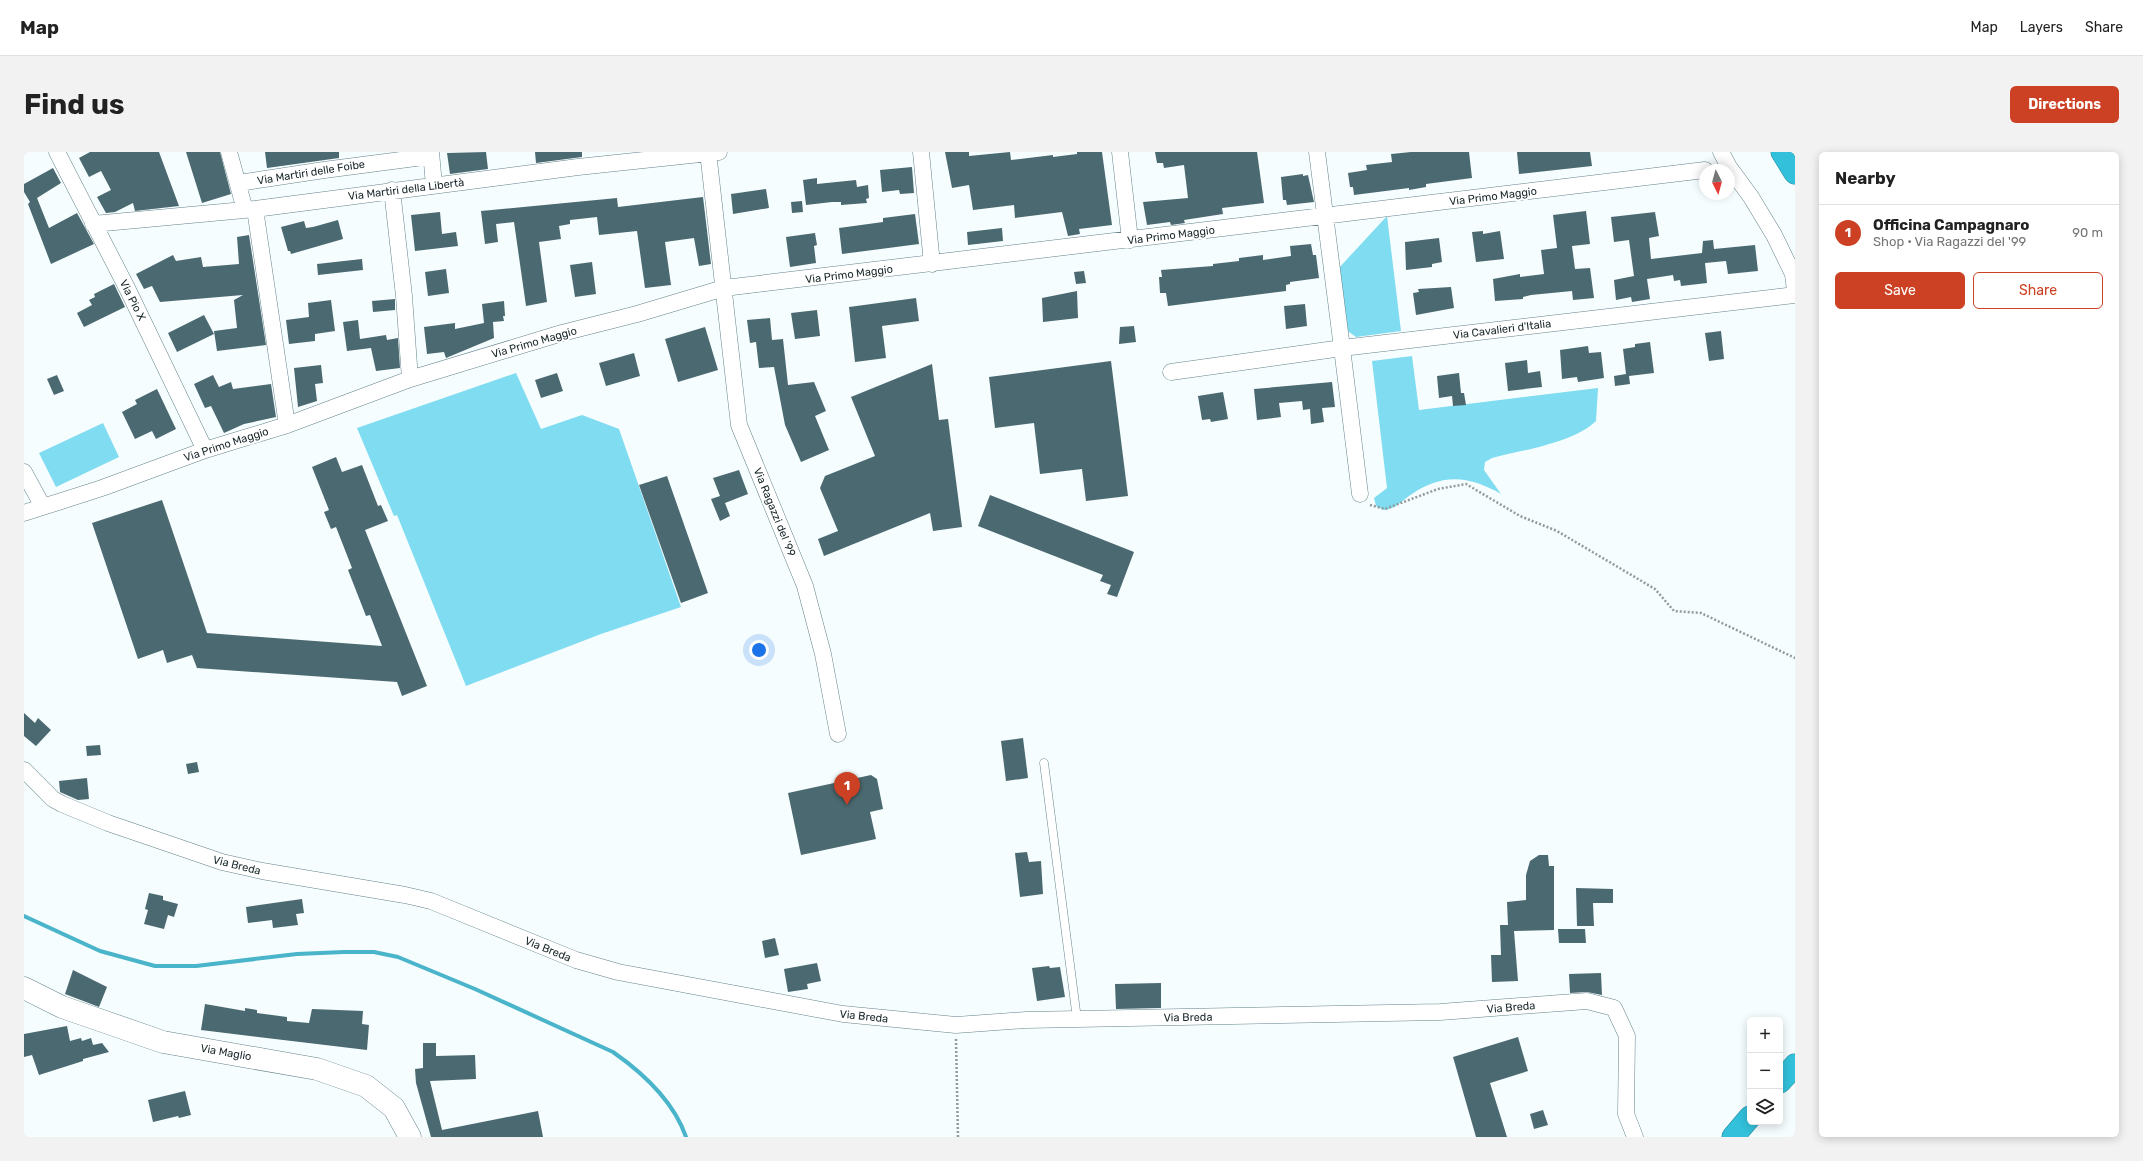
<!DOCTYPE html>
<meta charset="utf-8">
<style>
body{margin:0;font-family:Rubik,sans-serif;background:#f2f2f2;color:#222}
.controls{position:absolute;right:12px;bottom:12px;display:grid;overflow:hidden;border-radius:6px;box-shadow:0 2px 10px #0003}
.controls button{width:36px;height:36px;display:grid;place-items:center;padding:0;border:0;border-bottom:1px solid #e0e0e0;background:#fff;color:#222;font:20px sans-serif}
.compass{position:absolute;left:1675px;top:12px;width:36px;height:36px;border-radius:50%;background:#fff;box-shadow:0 2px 10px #0003;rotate:174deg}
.you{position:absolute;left:735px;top:498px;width:14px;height:14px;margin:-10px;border:3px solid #fff;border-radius:50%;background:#1a73e8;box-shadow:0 0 0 6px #1a73e833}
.badge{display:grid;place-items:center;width:26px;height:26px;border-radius:50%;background:#cc4123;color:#fff;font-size:13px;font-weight:700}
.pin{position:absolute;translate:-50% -33px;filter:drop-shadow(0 1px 2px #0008)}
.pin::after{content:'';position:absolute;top:21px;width:14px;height:12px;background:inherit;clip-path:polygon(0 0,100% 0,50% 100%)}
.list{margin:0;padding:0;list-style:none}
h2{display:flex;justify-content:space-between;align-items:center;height:52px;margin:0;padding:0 16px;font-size:17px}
h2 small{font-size:13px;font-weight:400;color:#767676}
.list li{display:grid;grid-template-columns:26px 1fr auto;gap:12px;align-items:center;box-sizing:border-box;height:56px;padding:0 16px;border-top:1px solid #e0e0e0}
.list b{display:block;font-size:15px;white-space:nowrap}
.list p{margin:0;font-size:13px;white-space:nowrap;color:#767676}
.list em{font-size:13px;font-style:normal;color:#767676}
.actions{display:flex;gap:8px;padding:12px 16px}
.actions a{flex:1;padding:9px 0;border:1px solid #cc4123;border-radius:6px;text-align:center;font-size:14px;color:#cc4123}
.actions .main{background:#cc4123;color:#fff}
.icon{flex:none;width:22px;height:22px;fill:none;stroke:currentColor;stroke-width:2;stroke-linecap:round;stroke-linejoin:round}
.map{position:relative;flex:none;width:1771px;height:985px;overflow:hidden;border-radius:6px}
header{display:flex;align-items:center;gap:24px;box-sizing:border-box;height:56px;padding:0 20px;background:#fff;border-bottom:1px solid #e0e0e0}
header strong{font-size:19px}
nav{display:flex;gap:22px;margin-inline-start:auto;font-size:14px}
.intro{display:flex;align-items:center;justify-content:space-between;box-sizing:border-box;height:96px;padding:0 24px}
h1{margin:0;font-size:28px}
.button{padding:10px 18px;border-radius:6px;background:#cc4123;color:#fff;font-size:14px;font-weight:700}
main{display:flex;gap:24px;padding:0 24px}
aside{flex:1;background:#fff;border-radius:6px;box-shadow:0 2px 10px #0003}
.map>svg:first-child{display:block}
.green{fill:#7fdcf1}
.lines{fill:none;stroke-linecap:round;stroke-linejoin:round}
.stream{stroke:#49b4ca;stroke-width:4}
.building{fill:#4b6970}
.lane-casing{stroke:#65838b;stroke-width:9}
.street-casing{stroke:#65838b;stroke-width:17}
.secondary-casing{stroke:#65838b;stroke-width:23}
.highway-casing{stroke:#298a9c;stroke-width:23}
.path{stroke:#919a9c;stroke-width:2.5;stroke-dasharray:2 2;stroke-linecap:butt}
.lane{stroke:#fff;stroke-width:8}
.street{stroke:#fff;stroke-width:16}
.secondary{stroke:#fff;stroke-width:22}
.highway{stroke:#32c0da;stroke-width:22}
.labels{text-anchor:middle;stroke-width:4;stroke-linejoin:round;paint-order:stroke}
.street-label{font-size:11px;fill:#192629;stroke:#fff}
</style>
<header>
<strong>Map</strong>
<nav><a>Map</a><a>Layers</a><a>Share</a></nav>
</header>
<div class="intro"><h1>Find us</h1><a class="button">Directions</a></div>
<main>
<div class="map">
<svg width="1771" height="985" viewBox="0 0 1771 985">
<rect width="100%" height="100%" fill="#f6fdfe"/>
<!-- green -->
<path class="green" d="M1363,64L1377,179L1332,185L1321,177L1313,118Z
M1388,204L1395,258L1574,236L1572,269C1549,291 1499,298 1468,306L1461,310L1460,318L1477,342C1445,324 1420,321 1388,342C1378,348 1372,357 1360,358L1352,354L1350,346L1363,336L1348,209Z
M492,221L517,277L558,263L595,277L657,455L577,482L442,534L373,363L370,364L333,276Z
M79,271L95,305L32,335L15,301Z"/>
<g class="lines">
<!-- stream -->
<path class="stream" d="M0,764L76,799L131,814H172L273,802L320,800H350L374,805L451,837L589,900C619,921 650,950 662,985"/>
</g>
<!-- building -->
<path class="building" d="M66,0H135L155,54L111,59L109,51L91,60L82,61L73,45L87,38L77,19L65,25L55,6Z
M162,0H196L207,42L178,51Z
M241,0H315V6L243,16Z
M462,0L464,17L426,22L423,1Z
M511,0H558V5L512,11Z
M921,0H945V4L986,0L987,8L1029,3V5L1053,2V0H1078L1088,73L1055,77L1056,82L1044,84L1038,60L991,66L990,53L949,58L945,33L928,36Z
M1131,0H1233L1240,51L1198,56L1199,62L1160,68L1161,71L1147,73L1146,70L1123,73L1119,50L1164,46L1160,13L1140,16L1139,11H1133Z
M1387,0H1445L1448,26L1402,32V35L1385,38V36L1330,43L1329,35H1326L1324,21L1343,18L1342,13L1368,10L1367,2Z
M1493,0H1566L1568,14L1495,22Z
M888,15L890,41L876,42L875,38L858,40L856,18Z
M29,16L37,31L13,46L25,76L53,61L70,92L27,112L4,52L6,50L0,40V32Z
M1279,22V24L1284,23L1290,50L1263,53L1262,48H1259L1257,25Z
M793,26V32L832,28L833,35L844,33L845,46L842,47L843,51L817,53V50H808L782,53L779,28Z
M742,37L745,56L709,62L707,42Z
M679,45L687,112L675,114L670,86L641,90L647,133L621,136L613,79L575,83L573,65L546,68V72L535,74L537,87L515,90L523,150L502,154L490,70L472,72L474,90L461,92L457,59L593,46L594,55Z
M778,49L779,60L768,61L767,50Z
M1562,59L1566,92L1548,94L1551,117L1566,116L1570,146L1549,148L1548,139L1507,143L1499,145V147L1471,149L1469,127L1496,122V125L1520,122L1517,98L1533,96L1529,63Z
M416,60L418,82L432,80L434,94L391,99L387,63Z
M1631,60L1635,84L1625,86L1627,107L1678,101L1679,89L1689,88L1690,97L1731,93L1734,119L1704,122L1702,109L1681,111L1683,131L1657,134L1656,128L1650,129L1649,123L1623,127L1626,147L1608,150L1607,145L1592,148L1590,128L1610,124L1605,88L1590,90L1587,65Z
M891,62L895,92L818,102L815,76L859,70V66Z
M314,68L319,87L267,102L266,99H264L257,75L280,69L282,76L289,75Z
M978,76L979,89L944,93L943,80Z
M1459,79V82L1476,79L1480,107L1452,110L1448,80Z
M791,81L793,93L790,94L792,111L766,115L762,85Z
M225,83L242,193L193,199L190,179L213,176L210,148L219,143L136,150L128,134L120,137L112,122L149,103L152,109L177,105L179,115L215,112L213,85Z
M1415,86L1418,110L1408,112V115L1382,118L1381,90Z
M1287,92L1289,103H1292L1295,126L1266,130V132L1262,133V139L1144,154L1142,141H1136L1135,125H1138L1137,118L1189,114V112L1215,109V106L1239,103V108L1267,104L1266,94Z
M338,107L339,118L294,123L293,112Z
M568,110L572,142L551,145L546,113Z
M422,117L425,141L404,144L401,120Z
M1060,119L1062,131L1052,132L1050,120Z
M90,132L101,155L60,175L53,161L68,153L65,148L71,145L70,142Z
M1427,135L1430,156L1392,163L1389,141L1395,140L1394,137Z
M1053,139L1054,166L1019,170L1018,146Z
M892,146L895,169L858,174L862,206L831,210L825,155Z
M371,147V158L349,160L348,149Z
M307,148L311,179L291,182V189L265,192L262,168L285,165L284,151Z
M480,149L481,164H479L480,169L469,170L470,186L422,206L420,200L403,202L400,175L431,171V177L465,170L460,171L458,152Z
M1281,152L1283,174L1262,177L1260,154Z
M793,158L796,184L771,187L767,161Z
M180,163L190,182L153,200L144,181Z
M746,166L748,188L759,187L764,233L790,230L802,259L791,264L805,298L777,310L761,273L750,215L735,216L732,190L726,191L723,168Z
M334,168L336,187L362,183L363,188L374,186L376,216L352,219L347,196L323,199L319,170Z
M1110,174L1112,190L1095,192L1096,175Z
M681,175L694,218L654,230L641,187Z
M1697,179L1700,207L1685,209L1681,181Z
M1626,190L1630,221L1605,224L1606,232L1591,234L1590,224L1602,222L1599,197L1611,195V192Z
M1564,194L1565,201L1577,200L1580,226L1554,230L1553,225L1538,227L1536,198Z
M610,201L616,224L582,234L575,211Z
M1503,208L1504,221L1516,219L1518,235L1484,239L1481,211Z
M1087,209L1104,344L1062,349L1058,317L1016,322L1010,271L971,276L965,225Z
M908,212L915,268L924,267L938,375L909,379L906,361L800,404L794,387L814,379L796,336L801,324L851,304L827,245Z
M297,213L299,231L291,232L293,249L274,255L270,216Z
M533,221L539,239L517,246L511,228Z
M1435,221L1437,241H1440L1442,253L1429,254L1428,244L1415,246L1413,224Z
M33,223L40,239L30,243L23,227Z
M189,223L195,235L207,230L209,237L247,232L252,265L220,272L200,281L187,254L181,256L170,232Z
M1308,230L1311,255L1298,256L1300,270L1287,272L1286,257L1279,258L1278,249L1255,251L1257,265L1233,268L1230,237Z
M133,237L152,277L132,287L128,279L111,287L98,260L113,252L111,248Z
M1199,240L1204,267L1187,270L1186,267L1178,268L1174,244Z
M312,305L318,320L338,313L354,354L357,353L364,369L341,378L403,534L378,544L373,530L173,516L168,503L143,511L139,498L114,507L68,371L138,348L183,481L358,494L346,463L342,464L324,418L328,416L312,375L307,377L300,360L305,358L288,315Z
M715,318L724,342L701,351L706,364L696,369L687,347L696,344L689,326Z
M643,324L684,441L657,451L615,333Z
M966,343L1110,400L1093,445L1083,442L1087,433L1076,429L1079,423L954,374Z
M0,561L11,571L14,566L27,578L12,594L0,584Z
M999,586L1004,626L982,629L977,589Z
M76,593L77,603L63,604L62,594Z
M173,610L175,620L164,622L162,612Z
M847,623L853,627L859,657L846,660L852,687L777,703L764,641Z
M63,626L65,647L54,648L36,640L35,629Z
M1003,700L1005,710L1017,709L1019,742L996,745L991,701Z
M1515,703H1524L1525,714H1530V778L1490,779L1494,829L1468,830L1467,803H1477L1476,773H1484L1483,750L1502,748V723L1506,709Z
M1552,736L1589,737V751H1569L1570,774H1553Z
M125,741L139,744V748L154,752L150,765L144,763L140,777L120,772L124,758L121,757Z
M278,747L280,761L272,762L274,773L249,776L248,768L224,771L222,755Z
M1534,777H1561L1562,791H1535Z
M751,786L755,803L741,806L738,789Z
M793,811L797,829L783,832L784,837L764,840L760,817Z
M1025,814L1026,816L1036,815L1041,845L1013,849L1008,816Z
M49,818L83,835L75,855L41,842Z
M1577,821L1578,843L1563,840L1546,841L1545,822Z
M1137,831V856L1092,857L1091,832Z
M181,852L221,859V856L233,858V861L263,865V869L285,871L288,857L339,859L338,872L345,873L343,898L177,878Z
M43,874L46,889L57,886L58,889L67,886L69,893L78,891L85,900L59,907V909L15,923L8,903L0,905V882Z
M1494,885L1504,919L1466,931L1483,985H1452L1429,905Z
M399,891H412V904L451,903L452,927L406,929L418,978L514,959L519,985H407L392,931L391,917L399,916Z
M161,939L167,963L155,966L154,964L129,970L124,948Z
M1519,958L1524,973L1510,977L1506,962Z"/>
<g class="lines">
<!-- lane casing -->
<g class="lane-casing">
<path id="lane" d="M1020,611L1053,867"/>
</g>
<!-- street casing -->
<g class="street-casing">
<path id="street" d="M33,0L104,138L181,298
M205,0L221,58
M407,0L410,33
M684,0L715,273L781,434L799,502L814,582
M897,0L908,112
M1096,0L1106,88
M1293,0L1318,196L1771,143
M1697,0L1705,15L1727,45L1750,83L1769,122L1771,139
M215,31L300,18L407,4
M368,38L380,144L386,227
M231,57L263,273
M69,72L231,57L554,15L695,0
M1147,220L1318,196L1336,342
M0,320L18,353
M0,361L78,336L181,298L263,273L386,227L538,181L613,162L700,136L1681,18
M0,618L29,647L38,652L84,671L198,710L238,719L381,743L407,749L552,808L594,820L819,862L932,873L1002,868L1416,860L1563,849L1590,856L1603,884L1602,962L1611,985"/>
</g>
<!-- secondary casing -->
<g class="secondary-casing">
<path id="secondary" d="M0,836L38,855L139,890L293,917L342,934L370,956L386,985"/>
</g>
<!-- highway casing -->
<g class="highway-casing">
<path id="highway" d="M1758,0L1771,21
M1756,930L1771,913
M1709,985L1726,965"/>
</g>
<!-- path -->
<path class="path" d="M1346,353L1361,357L1414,337L1442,332L1496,364L1533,379L1631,437L1650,459L1677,461L1771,506
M932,887L934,985"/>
<!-- lane -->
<use href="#lane" class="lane"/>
<!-- street -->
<use href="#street" class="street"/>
<!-- secondary -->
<use href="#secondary" class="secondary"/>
<!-- highway -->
<use href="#highway" class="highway"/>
</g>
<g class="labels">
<!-- street labels -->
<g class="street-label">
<text transform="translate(287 20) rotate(-9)" y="4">Via Martiri delle Foibe</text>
<text transform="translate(382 37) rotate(-7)" y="4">Via Martiri della Libertà</text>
<text transform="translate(1469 44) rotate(-7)" y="4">Via Primo Maggio</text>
<text transform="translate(1147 83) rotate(-7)" y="4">Via Primo Maggio</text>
<text transform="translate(825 122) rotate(-7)" y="4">Via Primo Maggio</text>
<text transform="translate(109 148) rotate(63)" y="4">Via Pio X</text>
<text transform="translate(1478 177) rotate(-7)" y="4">Via Cavalieri d'Italia</text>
<text transform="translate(510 190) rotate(-16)" y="4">Via Primo Maggio</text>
<text transform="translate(202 292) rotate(-18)" y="4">Via Primo Maggio</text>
<text transform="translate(751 360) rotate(68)" y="4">Via Ragazzi del '99</text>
<text transform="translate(213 713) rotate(14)" y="4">Via Breda</text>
<text transform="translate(524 797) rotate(22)" y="4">Via Breda</text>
<text transform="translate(1487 855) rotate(-5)" y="4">Via Breda</text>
<text transform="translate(840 864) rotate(6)" y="4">Via Breda</text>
<text transform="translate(1164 865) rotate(-1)" y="4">Via Breda</text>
<text transform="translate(202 900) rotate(10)" y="4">Via Maglio</text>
</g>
</g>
</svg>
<div class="controls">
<button>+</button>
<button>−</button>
<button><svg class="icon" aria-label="layers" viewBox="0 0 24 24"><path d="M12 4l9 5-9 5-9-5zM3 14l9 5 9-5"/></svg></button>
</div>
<svg class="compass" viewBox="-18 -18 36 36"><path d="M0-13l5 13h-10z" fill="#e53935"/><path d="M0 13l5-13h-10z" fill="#767676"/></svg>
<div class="you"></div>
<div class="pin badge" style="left:823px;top:653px">1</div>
</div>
<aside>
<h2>Nearby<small></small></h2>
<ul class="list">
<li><span class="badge">1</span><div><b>Officina Campagnaro</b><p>Shop · Via Ragazzi del '99</p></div><em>90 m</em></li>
</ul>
<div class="actions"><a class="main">Save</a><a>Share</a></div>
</aside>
</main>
